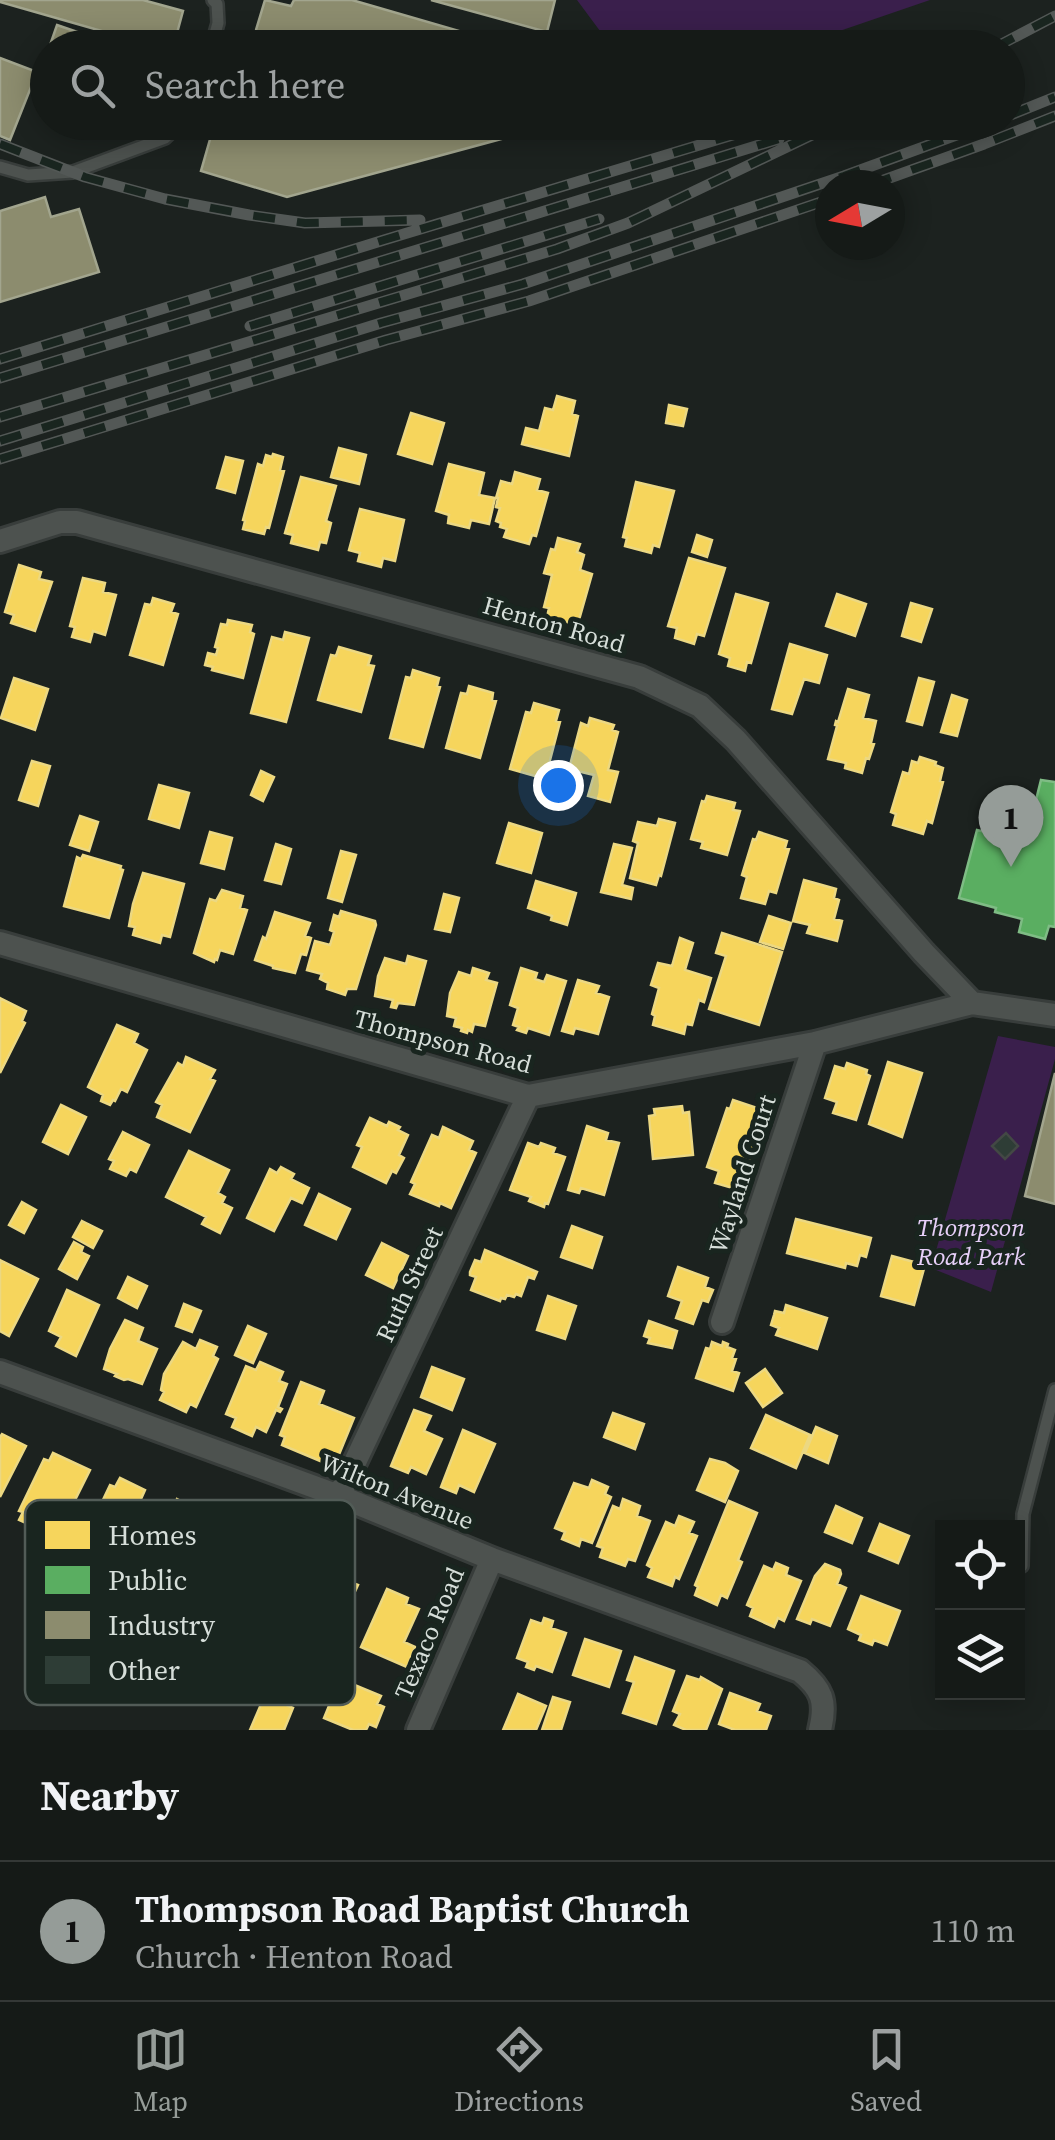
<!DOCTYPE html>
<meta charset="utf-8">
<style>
body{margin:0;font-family:"Source Serif 4",serif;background:#1e2320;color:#f1f3f6}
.controls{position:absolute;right:30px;bottom:30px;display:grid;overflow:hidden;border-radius:0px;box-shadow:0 5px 25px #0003}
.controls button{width:90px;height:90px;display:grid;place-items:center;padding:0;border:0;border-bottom:2px solid #343836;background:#151a17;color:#f1f3f6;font:50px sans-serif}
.compass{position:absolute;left:815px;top:170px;width:90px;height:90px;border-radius:50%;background:#151a17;box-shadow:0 5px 25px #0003;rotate:260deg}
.you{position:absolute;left:558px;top:785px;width:35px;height:35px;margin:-25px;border:8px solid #fff;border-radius:50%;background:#1a73e8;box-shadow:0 0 0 15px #1a73e833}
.badge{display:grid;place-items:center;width:65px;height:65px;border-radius:50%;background:#959c98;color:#111;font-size:32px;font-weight:700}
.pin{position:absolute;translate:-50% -82px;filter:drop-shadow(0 2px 5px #0008)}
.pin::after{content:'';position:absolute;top:52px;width:35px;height:30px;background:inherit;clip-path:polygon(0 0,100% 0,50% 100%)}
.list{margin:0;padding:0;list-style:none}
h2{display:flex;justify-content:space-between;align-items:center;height:130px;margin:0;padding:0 40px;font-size:42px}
h2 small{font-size:32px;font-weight:400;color:#9da1a1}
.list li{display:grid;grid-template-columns:65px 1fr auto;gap:30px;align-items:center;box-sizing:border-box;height:140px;padding:0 40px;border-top:2px solid #343836}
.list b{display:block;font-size:38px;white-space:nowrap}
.list p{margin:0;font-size:32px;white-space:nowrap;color:#9da1a1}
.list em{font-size:32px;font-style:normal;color:#9da1a1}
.icon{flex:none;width:55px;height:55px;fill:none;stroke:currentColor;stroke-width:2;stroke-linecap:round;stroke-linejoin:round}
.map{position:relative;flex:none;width:1055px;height:1730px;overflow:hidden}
.search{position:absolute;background:#151a17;box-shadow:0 5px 25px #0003;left:30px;right:30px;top:30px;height:110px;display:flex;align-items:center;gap:25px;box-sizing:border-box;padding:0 35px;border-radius:55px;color:#9da1a1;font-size:38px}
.sheet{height:270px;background:#151a17}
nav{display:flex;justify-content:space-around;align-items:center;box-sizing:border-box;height:140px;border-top:2px solid #343836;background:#151a17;font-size:28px;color:#9da1a1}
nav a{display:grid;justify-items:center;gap:5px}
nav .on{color:#959c98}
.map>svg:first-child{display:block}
.green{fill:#3a1f4c}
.homes{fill:#f6d55c;stroke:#ecd882;stroke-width:2.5}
.public{fill:#5aae61;stroke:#7fbc85;stroke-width:2.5}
.industry{fill:#8c8c6e;stroke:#a2a58e;stroke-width:2.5}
.building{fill:#2e3d36;stroke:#434845;stroke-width:2.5}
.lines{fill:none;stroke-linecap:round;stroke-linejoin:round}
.service-casing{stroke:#383d3b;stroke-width:16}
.minor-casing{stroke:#383d3b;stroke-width:28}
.service{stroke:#4d524f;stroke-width:11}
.minor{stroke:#4d524f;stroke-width:22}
.rail-casing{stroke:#535856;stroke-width:11}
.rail{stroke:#19251f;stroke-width:8;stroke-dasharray:22;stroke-linecap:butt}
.labels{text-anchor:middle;stroke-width:10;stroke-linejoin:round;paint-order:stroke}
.street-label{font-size:25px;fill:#d6ded9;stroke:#19251f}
.park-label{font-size:25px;font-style:italic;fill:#e7d0f9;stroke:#19251f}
.key{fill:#19251f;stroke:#525c57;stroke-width:2.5}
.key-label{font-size:28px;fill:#d6ded9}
</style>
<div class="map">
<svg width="1055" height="1730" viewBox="0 0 1055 1730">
<rect width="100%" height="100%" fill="#1c221f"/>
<!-- green -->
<path class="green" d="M577,0H930L825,36L716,47L600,31Z
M998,1036L1055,1047V1059L991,1292L931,1268Z"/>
<!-- homes -->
<path class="homes" d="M557,396L575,401L572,414L578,416L569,456L522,444L526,428L539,431L545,408L553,410Z
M669,405L687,409L683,426L666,423Z
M411,413L444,423L432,464L398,454Z
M339,448L366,455L359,484L331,477Z
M273,454L283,457L280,470L284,471L269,528L266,527L264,534L243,529L245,521L243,520L258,464L263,466L266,455L272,457Z
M226,457L243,461L235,493L217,488Z
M449,464L484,473L479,495L495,498L489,524L471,520L469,528L448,523L449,515L436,511Z
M515,472L540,479L537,490L548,493L536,536L532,535L529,544L504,537L507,529L500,527L501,523L496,521L500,508L496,507L498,498H496L501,481L512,484Z
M301,477L336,486L326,521L331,523L326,543L320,542L318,550L291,543L293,535L285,533Z
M636,482L674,491L659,547L653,545L651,553L625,546L627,538L623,537Z
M360,509L404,520L395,561L383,558L381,567L358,561L360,553L349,550Z
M697,535L712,540L707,557L692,552Z
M558,538L580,544L577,552L584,555L580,570L592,574L579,620L572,618L571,623L547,617L549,608L544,607L552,575L544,573L551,549L555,550Z
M689,558L725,568L704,636L697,634L694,644L675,638L677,628L668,626Z
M19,565L41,572L39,579L52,582L35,631L11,623L14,615L5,612Z
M83,578L105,583L103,592L116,595L105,635L93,631L90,642L72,637L75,627L70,626Z
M736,594L768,603L751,663L747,662L745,671L728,666L730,658L719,654Z
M837,594L866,604L855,636L826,626Z
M153,598L174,604L171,612L178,614L163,665L130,655L145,604L151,605Z
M911,603L932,609L921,642L902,636Z
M228,620L252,625L250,632L254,634L243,678L212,670L213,667L205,665L208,653L216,655L218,648L215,647L221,624L227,625Z
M285,632L309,638L286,722L251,713L272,637L283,640Z
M790,644L827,655L819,683L804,679L792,714L772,709Z
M339,647L371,656L368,665L374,666L361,712L318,700L331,655L336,656Z
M413,670L439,678L437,686L440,687L423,747L390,738L406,677L411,678Z
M14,678L48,689L35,730L1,718Z
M919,678L934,682L922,725L907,721Z
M469,686L493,693L492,700L496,701L480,758L446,748L461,693L467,694Z
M848,689L869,695L863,718L876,721L871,743L874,744L869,759L866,758L862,773L845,768L846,763L828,759L837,726L835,725L836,721L838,722Z
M952,695L967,700L957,736L941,732Z
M534,703L559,710L556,721L560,722L549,764L542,778L510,769L526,712L531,713Z
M590,718L614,725L612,730L618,732L608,770L618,772L610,802L588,796L594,775L569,769L581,723L588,726Z
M920,757L936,762L935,765L943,768L940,781L943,782L932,823L927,821L923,834L893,825L896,814L891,812L903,772L909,774L912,761L918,763Z
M32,761L50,766L38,806L19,800Z
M261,771L274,777L263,801L251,795Z
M159,785L189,793L179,828L149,819Z
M707,796L735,803L733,810L740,811L727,855L701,848L703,842L691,839L702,801L705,802Z
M80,816L98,822L89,851L70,845Z
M659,819L675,823L661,876L659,875L656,885L630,878L638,843L633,841L638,822L657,826Z
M509,823L542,833L531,873L497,863Z
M210,832L232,838L224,869L201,863Z
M759,832L787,841L785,848L789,849L776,893L769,891L765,904L741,898L747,877L742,875L753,839L756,840Z
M276,844L291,849L281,884L265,880Z
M614,844L632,848L622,885L633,888L631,899L601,892Z
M341,851L356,855L342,902L328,898Z
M83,855L121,866L120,869L123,870L109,918L64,906L77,857L81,859Z
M143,873L184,884L170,937L162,935L160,943L133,935L135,927L129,926L133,904Z
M804,880L836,889L834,898L839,900L834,919L842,921L837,941L807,933L810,925L793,921Z
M536,881L576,893L567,925L551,920L552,916L528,908Z
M222,890L243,896L240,908L247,910L233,954L220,950L217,960L215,959L214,962L194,953L210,899L216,901Z
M444,894L459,898L450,932L435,929Z
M341,911L375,921L376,925L356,989H347L345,995L327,989L328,983L320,979L322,974L307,970L315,941L330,945L334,932L330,930L334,915L339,917Z
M275,912L310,923L305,936L311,938L306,955L301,954L295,973L273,968V966L255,960L263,937L266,939Z
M769,916L791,923L783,949L760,942Z
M722,933L782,952L759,1025L709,1009L726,956L716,953Z
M680,938L693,943L685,970L711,978L704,1002L699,1000L692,1025L686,1024L684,1034L653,1025L655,1016L652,1014L659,988L651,985L658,963L672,966Z
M408,956L426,961L414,1005L398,1003L396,1008L391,1007L393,1000L375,996L378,976L385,958L406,964Z
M473,968L489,973L486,980L497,983L485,1026L474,1024L472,1032L468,1030L467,1033L461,1031L462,1028L454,1026L456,1018L447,1016L450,993L459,972L471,976Z
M521,968L537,973L535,979L544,982L547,975L566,981L549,1035L528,1028L526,1033L517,1030L519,1027L513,1025L518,1008L510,1005Z
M578,980L599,986L596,993L609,997L598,1034L575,1028L573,1034L562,1031Z
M0,998L26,1011L22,1021L25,1023L0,1073Z
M117,1025L138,1034L134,1043L147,1050L127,1092L121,1089L115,1101L113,1100L110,1105L101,1101L103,1095L88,1087Z
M186,1057L215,1070L210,1079L215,1081L190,1132L157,1117L162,1105L156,1102L178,1063L183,1066Z
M888,1062L922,1073L902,1137L869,1124Z
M847,1063L867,1070L866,1074L870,1076L856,1120L833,1113L837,1102L825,1098L835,1066L845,1069Z
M733,1100L763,1110L760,1119L764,1120L755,1148L746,1169L743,1168L736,1189L715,1183L719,1171L707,1167L727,1108L730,1109Z
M61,1105L86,1117L68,1154L43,1142Z
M682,1106L683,1113L689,1112L693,1155L653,1159L649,1116L655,1115L654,1109Z
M370,1118L387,1126L389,1122L400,1127L398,1130L408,1135L399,1155L404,1158L396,1173L392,1171L386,1183L353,1167L362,1147L357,1145Z
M587,1126L608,1133L606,1140L619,1143L604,1195L581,1188L579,1193L568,1190Z
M443,1127L473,1141L469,1150L476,1153L451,1208L440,1203L439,1206L410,1194L415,1184L411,1182L432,1135L439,1138Z
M123,1132L149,1145L136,1172L130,1169L126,1176L110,1169L114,1161L109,1159Z
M528,1143L539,1147L541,1143L555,1148L553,1153L565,1157L548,1204L545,1203L544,1207L529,1201L531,1197L510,1190Z
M189,1151L229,1170L218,1193L225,1197L222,1203L232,1208L220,1233L202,1224L206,1217L166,1197Z
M281,1167L294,1174L291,1179L309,1188L302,1203L291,1198L274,1231L247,1218L270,1169L277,1173Z
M319,1194L350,1209L336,1239L305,1225Z
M22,1202L36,1210L24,1233L9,1225Z
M796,1219L871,1238L866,1257L860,1255L857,1266L846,1263L845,1268L787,1253Z
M82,1221L102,1231L93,1248L73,1237Z
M572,1226L602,1237L592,1268L561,1257Z
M74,1242L83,1247L81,1252L89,1256L77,1279L59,1269Z
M382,1243L408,1256L393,1288L366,1275Z
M485,1250L537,1272L534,1279L528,1277L521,1296L516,1294L514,1297L507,1295L505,1299L501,1298L500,1301L471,1290L476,1277L470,1275V1272L475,1260L481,1262Z
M892,1256L925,1265L914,1305L881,1296Z
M0,1260L38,1279L9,1336L0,1331Z
M678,1267L708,1278L705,1287L713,1290L708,1302L702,1300L693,1324L676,1318L682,1301L668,1296Z
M128,1277L147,1286L137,1308L118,1298Z
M67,1290L99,1305L76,1356L56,1346L61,1337L49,1331Z
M548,1296L576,1306L565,1339L537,1330Z
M184,1304L201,1311L192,1332L176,1326Z
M786,1305L827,1318L817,1349L776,1335L779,1328L771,1325L774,1315L775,1311L784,1313Z
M125,1320L143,1328L138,1341L157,1349L142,1384L128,1379L124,1380L115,1376L117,1374L104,1369L110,1349Z
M649,1321L677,1331L672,1348L648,1343L650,1338L644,1336Z
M248,1326L266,1334L253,1363L235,1355Z
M200,1340L217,1347L213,1356L218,1359L196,1407L190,1404L186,1412L160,1400L164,1392L161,1390L164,1374L183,1342L196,1349Z
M712,1342L722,1346L723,1342L728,1344L727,1347L735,1350L732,1358L736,1359L732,1371L739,1373L733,1391L696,1378L706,1348L710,1349Z
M260,1362L283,1372L279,1381L287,1384L278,1407L282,1409L280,1412L276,1410L266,1432L256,1427L252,1436L232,1427L236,1418L226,1414L246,1366L256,1370Z
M432,1367L464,1379L452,1410L421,1397Z
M765,1369L782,1393L763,1407L746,1383Z
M301,1382L324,1391L319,1404L354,1418L338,1457L328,1454L325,1463L282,1445L285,1437L280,1435Z
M414,1410L431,1416L424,1431L442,1439L426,1474L411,1467L408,1473L391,1466Z
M613,1413L644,1424L635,1449L604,1437Z
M766,1415L810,1435L796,1468L751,1448Z
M816,1427L837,1436L828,1463L805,1453Z
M463,1430L495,1444L474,1492L459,1485L456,1493L441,1487Z
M2,1434L26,1446L0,1497V1437Z
M53,1453L90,1470L67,1516L58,1512L51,1526L32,1517L28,1524L19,1520L23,1512L19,1511L44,1459L49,1461Z
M710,1459L725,1463L738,1471L725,1502L697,1490Z
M120,1478L145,1490L141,1499L146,1501L124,1546L120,1544L119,1548L107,1542L108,1539L93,1532L97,1523L93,1521L110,1485L115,1487Z
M592,1480L608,1487L605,1494L611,1497L592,1543L581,1539L579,1546L562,1539L565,1532L555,1528L574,1483L589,1488Z
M177,1499L202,1512L198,1521L204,1524L185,1562L147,1543L167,1504L173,1508Z
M623,1499L640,1506L637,1516L650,1521L635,1561L628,1559L625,1566L600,1557L603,1548L597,1546L613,1506L620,1509Z
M729,1501L757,1513L738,1560L742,1562L727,1598L721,1595L717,1605L695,1595L698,1587L695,1585Z
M836,1506L862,1518L852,1543L825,1532Z
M679,1516L694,1522L689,1533L697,1536L679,1579L675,1577L672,1586L648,1577L652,1568L647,1565L666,1522L675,1526Z
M880,1524L909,1536L898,1563L869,1551Z
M776,1563L788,1568L786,1575L801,1581L784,1621L778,1618L774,1627L750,1616L753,1608L747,1605L764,1566L773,1570Z
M328,1564L348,1573L345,1580L358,1585L342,1620L338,1618L332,1633L306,1621L312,1609L308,1607Z
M825,1564L840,1570L841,1574L837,1584L846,1588L830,1626L812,1619L810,1624L797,1619L815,1576Z
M387,1589L408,1598L406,1604L419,1609L404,1642L415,1647L407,1667L361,1647Z
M861,1596L900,1611L887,1645L874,1640L872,1645L859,1640L861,1635L848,1629Z
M544,1618L553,1621L551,1628L566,1633L552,1672L536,1666L534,1670L526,1667L528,1662L517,1658L531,1620L542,1624Z
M585,1639L621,1651L609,1687L573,1675Z
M635,1657L674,1671L656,1724L623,1713L634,1682L627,1680Z
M687,1676L700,1680L701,1677L722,1689L706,1730H686L674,1725L680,1714L673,1711Z
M340,1679L381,1696L377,1704L384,1707L376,1727L369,1724L366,1730H353L324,1718Z
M730,1693L760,1704L757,1711L771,1716L766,1730H735L719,1724Z
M518,1694L546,1706L536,1730H503Z
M265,1695L293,1708L284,1730H250Z
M553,1697L570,1702L561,1730H542Z"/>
<!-- public -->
<path class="public" d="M1041,780L1055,782V927L1049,926L1045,939L1019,932L1022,919L995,912L996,908L959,898L977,830L1003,836L1004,829L1015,832L1018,821L1030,824Z"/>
<!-- industry -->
<path class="industry" d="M0,0H143L183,11L173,48H161L0,2Z
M265,0L291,6L294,0H352L518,48H238L241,37L253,40Z
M431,0H555L547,32Z
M57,25L124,48H49Z
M48,51V94L35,90Z
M0,58L37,72L10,140L0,136Z
M215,122H519L516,135L287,197L201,171Z
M45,197L51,217L79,209L99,272L0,302V211Z
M1055,1073V1204L1025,1196Z"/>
<!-- building -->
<path class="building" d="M1006,1133L1018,1146L1005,1159L992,1146Z"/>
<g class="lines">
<!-- service casing -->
<g class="service-casing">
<path id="service" d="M211,48L218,23L217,4L213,0
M0,167L28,175L73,172L165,138L182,122
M1022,1566L1023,1514L1055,1390"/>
</g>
<!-- minor casing -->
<g class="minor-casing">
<path id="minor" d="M0,541L60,522H77L639,677L700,706L736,740L924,953L972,1003
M0,943L528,1096L815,1043L972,1003L1055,1015
M722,1322L815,1043
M0,1372L339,1496L492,1559L800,1671C822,1689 827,1701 820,1730
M339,1496L528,1096
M418,1730L492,1559"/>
</g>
<!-- service -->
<use href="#service" class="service"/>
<!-- minor -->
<use href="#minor" class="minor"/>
<!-- rail casing -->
<g class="rail-casing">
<path id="rail" d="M994,48L1055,16
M1008,116L1055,97
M0,144L85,177L165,199L249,215L305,223L420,220
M870,185L984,144L1055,116
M250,326L599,219
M0,359L384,240L776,122
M0,378L779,139
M0,417L557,249L628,223L839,122
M0,441L381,323L523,284L844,176L992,122
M0,459L386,340L529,301L830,199"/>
</g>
<!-- rail -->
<use href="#rail" class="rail"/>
</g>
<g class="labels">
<!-- street labels -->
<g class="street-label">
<text transform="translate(554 624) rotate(16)" y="9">Henton Road</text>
<text transform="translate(443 1041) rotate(15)" y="9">Thompson Road</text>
<text transform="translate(742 1174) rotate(-72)" y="9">Wayland Court</text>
<text transform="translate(409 1284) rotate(-65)" y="9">Ruth Street</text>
<text transform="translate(397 1491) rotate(22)" y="9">Wilton Avenue</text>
<text transform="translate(429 1633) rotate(-67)" y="9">Texaco Road</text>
</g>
<!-- park labels -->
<g class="park-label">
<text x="971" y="1236">Thompson<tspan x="971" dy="29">Road Park</tspan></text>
</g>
</g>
<!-- legend -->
<rect x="25" y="1500" width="330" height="205" rx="15" class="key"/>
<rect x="45" y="1521" width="45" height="28" fill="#f6d55c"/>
<rect x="45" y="1566" width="45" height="28" fill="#5aae61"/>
<rect x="45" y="1611" width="45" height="28" fill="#8c8c6e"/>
<rect x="45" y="1656" width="45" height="28" fill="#2e3d36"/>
<g class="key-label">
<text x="108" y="1545">Homes</text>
<text x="108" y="1590">Public</text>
<text x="108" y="1635">Industry</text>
<text x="108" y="1680">Other</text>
</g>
</svg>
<div class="controls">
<button><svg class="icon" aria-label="locate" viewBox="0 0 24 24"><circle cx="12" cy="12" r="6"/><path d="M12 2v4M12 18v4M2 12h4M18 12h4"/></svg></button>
<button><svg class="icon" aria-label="layers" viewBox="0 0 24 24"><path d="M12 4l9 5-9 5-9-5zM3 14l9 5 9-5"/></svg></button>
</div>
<svg class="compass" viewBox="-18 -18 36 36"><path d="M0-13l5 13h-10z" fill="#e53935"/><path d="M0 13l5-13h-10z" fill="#9da1a1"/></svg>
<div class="you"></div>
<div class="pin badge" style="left:1011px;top:867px">1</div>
<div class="search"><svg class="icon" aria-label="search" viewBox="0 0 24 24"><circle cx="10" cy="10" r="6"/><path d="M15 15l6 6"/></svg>Search here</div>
</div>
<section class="sheet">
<h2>Nearby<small></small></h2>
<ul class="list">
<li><span class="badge">1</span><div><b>Thompson Road Baptist Church</b><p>Church · Henton Road</p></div><em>110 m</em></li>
</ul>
</section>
<nav>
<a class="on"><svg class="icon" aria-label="map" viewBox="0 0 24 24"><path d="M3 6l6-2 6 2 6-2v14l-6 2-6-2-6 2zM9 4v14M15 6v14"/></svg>Map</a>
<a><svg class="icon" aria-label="directions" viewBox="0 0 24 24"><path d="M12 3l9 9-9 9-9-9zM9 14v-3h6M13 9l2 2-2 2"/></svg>Directions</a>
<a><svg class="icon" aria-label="saved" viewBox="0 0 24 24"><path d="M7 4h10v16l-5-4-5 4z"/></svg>Saved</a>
</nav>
